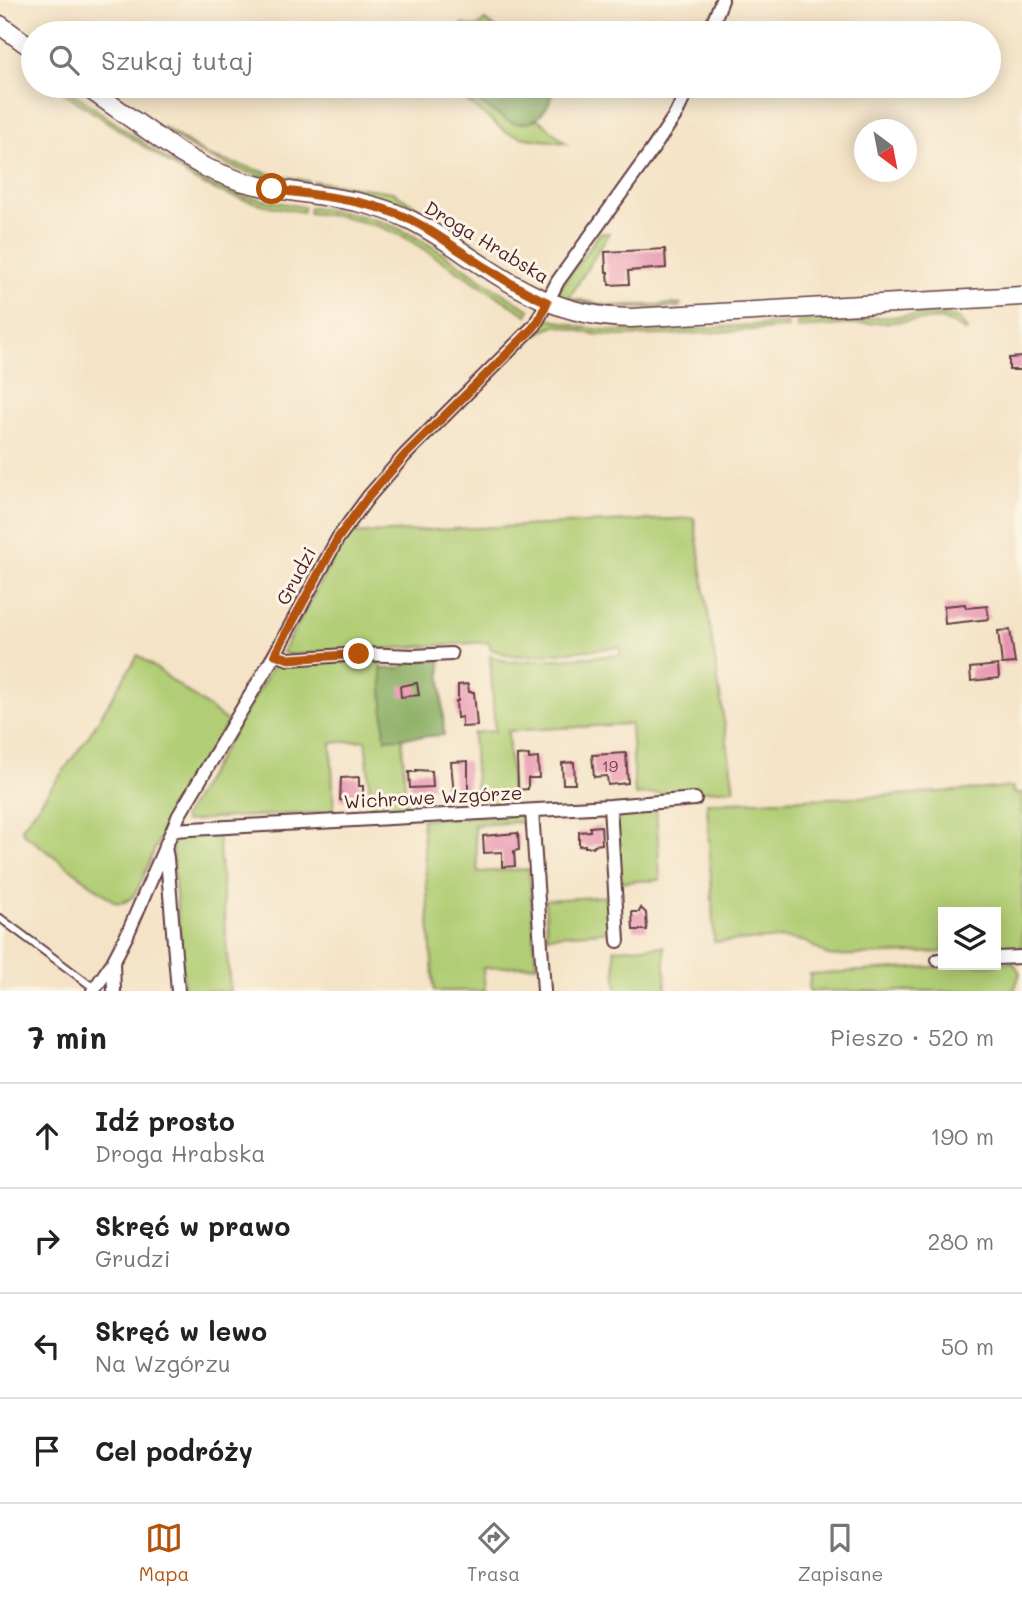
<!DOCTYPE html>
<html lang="pl">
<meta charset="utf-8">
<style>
body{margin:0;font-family:Mali,sans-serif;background:#f6f6f6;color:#222}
.controls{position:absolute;right:21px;bottom:21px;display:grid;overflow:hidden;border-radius:0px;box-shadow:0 4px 18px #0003}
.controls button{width:63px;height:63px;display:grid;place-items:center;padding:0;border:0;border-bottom:2px solid #e0e0e0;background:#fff;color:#222;font:35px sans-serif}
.compass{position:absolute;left:854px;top:119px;width:63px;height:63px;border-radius:50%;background:#fff;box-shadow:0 4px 18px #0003;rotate:148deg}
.stop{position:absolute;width:21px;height:21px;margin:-16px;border:5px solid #b45309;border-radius:50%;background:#fff}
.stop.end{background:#b45309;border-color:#fff;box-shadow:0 2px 7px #0008}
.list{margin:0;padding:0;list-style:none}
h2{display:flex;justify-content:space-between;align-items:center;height:91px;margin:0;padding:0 28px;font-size:30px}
h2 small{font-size:23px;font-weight:400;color:#767676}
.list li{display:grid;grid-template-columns:46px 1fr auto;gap:21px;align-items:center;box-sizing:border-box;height:105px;padding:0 28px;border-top:2px solid #e0e0e0}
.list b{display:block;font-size:26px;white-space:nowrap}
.list p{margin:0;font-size:23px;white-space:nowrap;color:#767676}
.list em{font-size:23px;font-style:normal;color:#767676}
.icon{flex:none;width:38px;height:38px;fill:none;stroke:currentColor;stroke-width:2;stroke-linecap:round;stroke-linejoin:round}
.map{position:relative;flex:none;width:1022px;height:991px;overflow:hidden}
.search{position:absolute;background:#fff;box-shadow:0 4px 18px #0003;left:21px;right:21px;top:21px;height:77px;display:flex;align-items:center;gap:18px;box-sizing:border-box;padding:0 24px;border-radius:38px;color:#767676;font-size:26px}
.sheet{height:511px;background:#fff}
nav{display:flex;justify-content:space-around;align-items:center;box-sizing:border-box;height:98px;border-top:2px solid #e0e0e0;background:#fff;font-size:19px;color:#767676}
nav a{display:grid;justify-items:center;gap:4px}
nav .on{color:#b45309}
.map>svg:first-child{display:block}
.green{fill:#b1cd74;stroke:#7e7650;stroke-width:2}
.forest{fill:#8cb066;stroke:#6b6848;stroke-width:2}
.building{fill:#e894b0}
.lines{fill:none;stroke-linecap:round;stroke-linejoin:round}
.lane-casing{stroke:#643c42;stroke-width:10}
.street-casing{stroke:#643c42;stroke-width:16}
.secondary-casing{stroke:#643c42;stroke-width:21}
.lane{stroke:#fff;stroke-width:6}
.street{stroke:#fff;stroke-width:12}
.secondary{stroke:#fff;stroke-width:18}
.route{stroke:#b45309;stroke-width:9}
.labels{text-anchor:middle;stroke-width:6;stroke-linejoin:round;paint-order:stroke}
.number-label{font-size:16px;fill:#723c4c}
.street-label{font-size:19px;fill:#4a1f2b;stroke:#fcf5e5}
</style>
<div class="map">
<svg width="1022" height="991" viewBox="0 0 1022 991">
<rect width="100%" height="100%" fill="#fcf5e5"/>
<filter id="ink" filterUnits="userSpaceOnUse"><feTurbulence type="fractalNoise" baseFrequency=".0143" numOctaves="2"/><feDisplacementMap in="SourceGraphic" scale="14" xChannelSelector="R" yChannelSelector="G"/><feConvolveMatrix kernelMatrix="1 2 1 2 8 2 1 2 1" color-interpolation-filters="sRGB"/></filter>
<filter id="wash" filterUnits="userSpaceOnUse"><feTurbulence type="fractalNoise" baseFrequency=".00686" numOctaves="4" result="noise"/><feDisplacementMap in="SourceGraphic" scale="28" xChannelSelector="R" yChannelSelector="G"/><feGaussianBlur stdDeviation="1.57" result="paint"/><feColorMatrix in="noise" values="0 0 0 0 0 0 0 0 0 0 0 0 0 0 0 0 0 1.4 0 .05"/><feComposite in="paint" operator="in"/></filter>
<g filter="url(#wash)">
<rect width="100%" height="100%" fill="#f4e3c6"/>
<!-- green -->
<path class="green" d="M485,20L502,33H455L463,24C475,27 475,30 485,20Z
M54,86H63L175,165L207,183L243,196L304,207L303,212C264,206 228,198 192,179Z
M476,100L524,123L538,119L566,143L525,138L506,132L468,102Z
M164,127L208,156L275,175L308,181L307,184C246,176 213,164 163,129Z
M313,181L393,192L453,229L507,267L546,289L544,290C496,268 458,231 411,209C380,195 347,190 313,185Z
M310,207C337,211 364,215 390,225C440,245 482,284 530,310L527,315L406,238L381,227L339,216L309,213Z
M600,233H609L569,298L610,306L681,304L679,307C637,309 601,309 560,297L559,290Z
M942,314L959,319L967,330L964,331L956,325L940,319L797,328V322Z
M545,317L580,327L612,331H664L787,323L788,328L668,335L615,336L593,334L557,325L536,334Z
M694,518L734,789L635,795L631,724L508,731L512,803L477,805L473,733L495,731L490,656L509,662L620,655V647L524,656L509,655L490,649L489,642L290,655L282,652L347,534Z
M138,655L228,722C203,760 179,799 159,840C152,854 142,884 134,895C128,901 123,904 115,902L23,833L22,828L88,737Z
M276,661L295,663L381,661L385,738L402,737L406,809L371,811L366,740L331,743L334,812L215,818L185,822L183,818Z
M1013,787V793H1022V952L996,951V912H943V952L829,956L806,942L787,938L714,942L707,803L880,796Z
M656,806L660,880L619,882L615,821L630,807Z
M523,815L527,820V829L518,822L474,825L478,872L529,869L536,965L483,968L485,991H434L422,819Z
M218,833L230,991H184L172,846L177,835Z
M612,896L613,931L547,936L545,900Z
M664,946L666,991H617L614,949Z
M1013,962L1020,973L1014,991H809L810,974L967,965H996V963Z"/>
<!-- forest -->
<path class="forest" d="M459,86H553C552,108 534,131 509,121C497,116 487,106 476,100L468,102Z
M440,659L444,735L385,739L381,669L401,668L408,662Z"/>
<g id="blocks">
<!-- building -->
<path class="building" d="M665,249L666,268L628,271L629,284L609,285L608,272H606L605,252Z
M1022,357V370H1009V358Z
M965,604L966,608L987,606L989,619L945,624L944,606Z
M1010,630L1015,663L1002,664L998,631Z
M998,665L999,678L971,681L970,668Z
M417,683L419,695L401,697L400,686Z
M468,684L469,692H474L477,726L462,727V717L457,718L456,701H458V685Z
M626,753L628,783L608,785L607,776L594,777L592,755Z
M529,755V759L538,758L539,778H528V789L518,790L517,756Z
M468,761V794L454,795L451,762Z
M574,762L575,784H563L562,763Z
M416,770L432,771L433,787L410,788L409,772H416Z
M359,777V786H363V802L340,800L341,778Z
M601,826L602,844L594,845V847H585V845L579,846V832L590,831V827Z
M518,833L519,850L514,851L515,866L502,867V852L484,853L483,836Z
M641,908L646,913L647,930H633L632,912H639Z"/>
</g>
</g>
<g filter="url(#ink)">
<use href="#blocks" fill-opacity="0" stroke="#643c42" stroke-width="2"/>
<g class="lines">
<!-- lane casing -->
<g class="lane-casing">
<path id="lane" d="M0,918L94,988"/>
</g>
<!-- street casing -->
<g class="street-casing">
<path id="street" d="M709,33L722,0
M275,654L289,659L359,654L414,656L451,654
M610,806L618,941
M532,811L544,991
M173,830L610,806L695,799
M165,847L167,858L178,991
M996,958L1022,957
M938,960H943
M113,962L114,991
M93,991L113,962L127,935L179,815L275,654L338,538L369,496L405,455L535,325L558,281L652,150L676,114L689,86"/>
</g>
<!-- secondary casing -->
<g class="secondary-casing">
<path id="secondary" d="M0,25L33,49
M85,86L180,153L206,168L240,181L256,185C306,196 359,196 406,218C427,227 446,241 465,254C521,291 562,317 631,318L1022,296"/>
</g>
<!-- lane -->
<use href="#lane" class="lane"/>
<!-- street -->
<use href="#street" class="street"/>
<!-- secondary -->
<use href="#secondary" class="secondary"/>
</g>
</g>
<g class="lines" filter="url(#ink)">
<!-- route -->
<path class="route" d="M272,189C318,196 367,199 409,219C426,227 443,239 459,250C488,269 515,288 547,302L539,320L533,328L405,455L369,496L338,538L275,654L289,659L359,654"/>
</g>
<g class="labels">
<!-- number labels -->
<g class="number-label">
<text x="610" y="772">19</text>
</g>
<!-- street labels -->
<g class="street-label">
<text transform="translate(487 242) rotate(31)" y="7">Droga Hrabska</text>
<text transform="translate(296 576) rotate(-62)" y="7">Grudzi</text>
<text transform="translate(433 797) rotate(-3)" y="7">Wichrowe Wzgórze</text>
</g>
</g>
</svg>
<div class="controls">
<button><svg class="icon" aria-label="layers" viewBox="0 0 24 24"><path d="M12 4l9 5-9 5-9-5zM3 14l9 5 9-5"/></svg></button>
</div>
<svg class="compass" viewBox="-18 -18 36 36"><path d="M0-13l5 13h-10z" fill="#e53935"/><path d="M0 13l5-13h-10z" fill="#767676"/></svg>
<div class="stop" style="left:272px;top:189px"></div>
<div class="stop end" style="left:359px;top:654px"></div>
<div class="search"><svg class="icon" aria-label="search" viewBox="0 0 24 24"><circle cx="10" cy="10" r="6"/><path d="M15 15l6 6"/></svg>Szukaj tutaj</div>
</div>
<section class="sheet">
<h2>7 min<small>Pieszo · 520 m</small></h2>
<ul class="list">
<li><svg class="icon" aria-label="ahead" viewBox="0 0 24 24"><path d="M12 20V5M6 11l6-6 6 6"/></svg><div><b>Idź prosto</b><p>Droga Hrabska</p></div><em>190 m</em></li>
<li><svg class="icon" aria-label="right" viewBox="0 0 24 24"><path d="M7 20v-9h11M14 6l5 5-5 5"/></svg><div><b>Skręć w prawo</b><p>Grudzi</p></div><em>280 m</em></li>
<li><svg class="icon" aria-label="left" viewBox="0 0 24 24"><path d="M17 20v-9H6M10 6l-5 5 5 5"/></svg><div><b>Skręć w lewo</b><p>Na Wzgórzu</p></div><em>50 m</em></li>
<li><svg class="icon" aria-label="arrive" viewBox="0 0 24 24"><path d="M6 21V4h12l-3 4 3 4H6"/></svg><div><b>Cel podróży</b></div></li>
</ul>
</section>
<nav>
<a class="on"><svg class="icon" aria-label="map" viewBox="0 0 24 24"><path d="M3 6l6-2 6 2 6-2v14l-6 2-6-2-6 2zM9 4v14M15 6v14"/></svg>Mapa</a>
<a><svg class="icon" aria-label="directions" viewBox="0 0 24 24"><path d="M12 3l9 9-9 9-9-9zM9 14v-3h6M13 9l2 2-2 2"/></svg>Trasa</a>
<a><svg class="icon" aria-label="saved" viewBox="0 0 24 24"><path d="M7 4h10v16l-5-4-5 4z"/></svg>Zapisane</a>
</nav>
